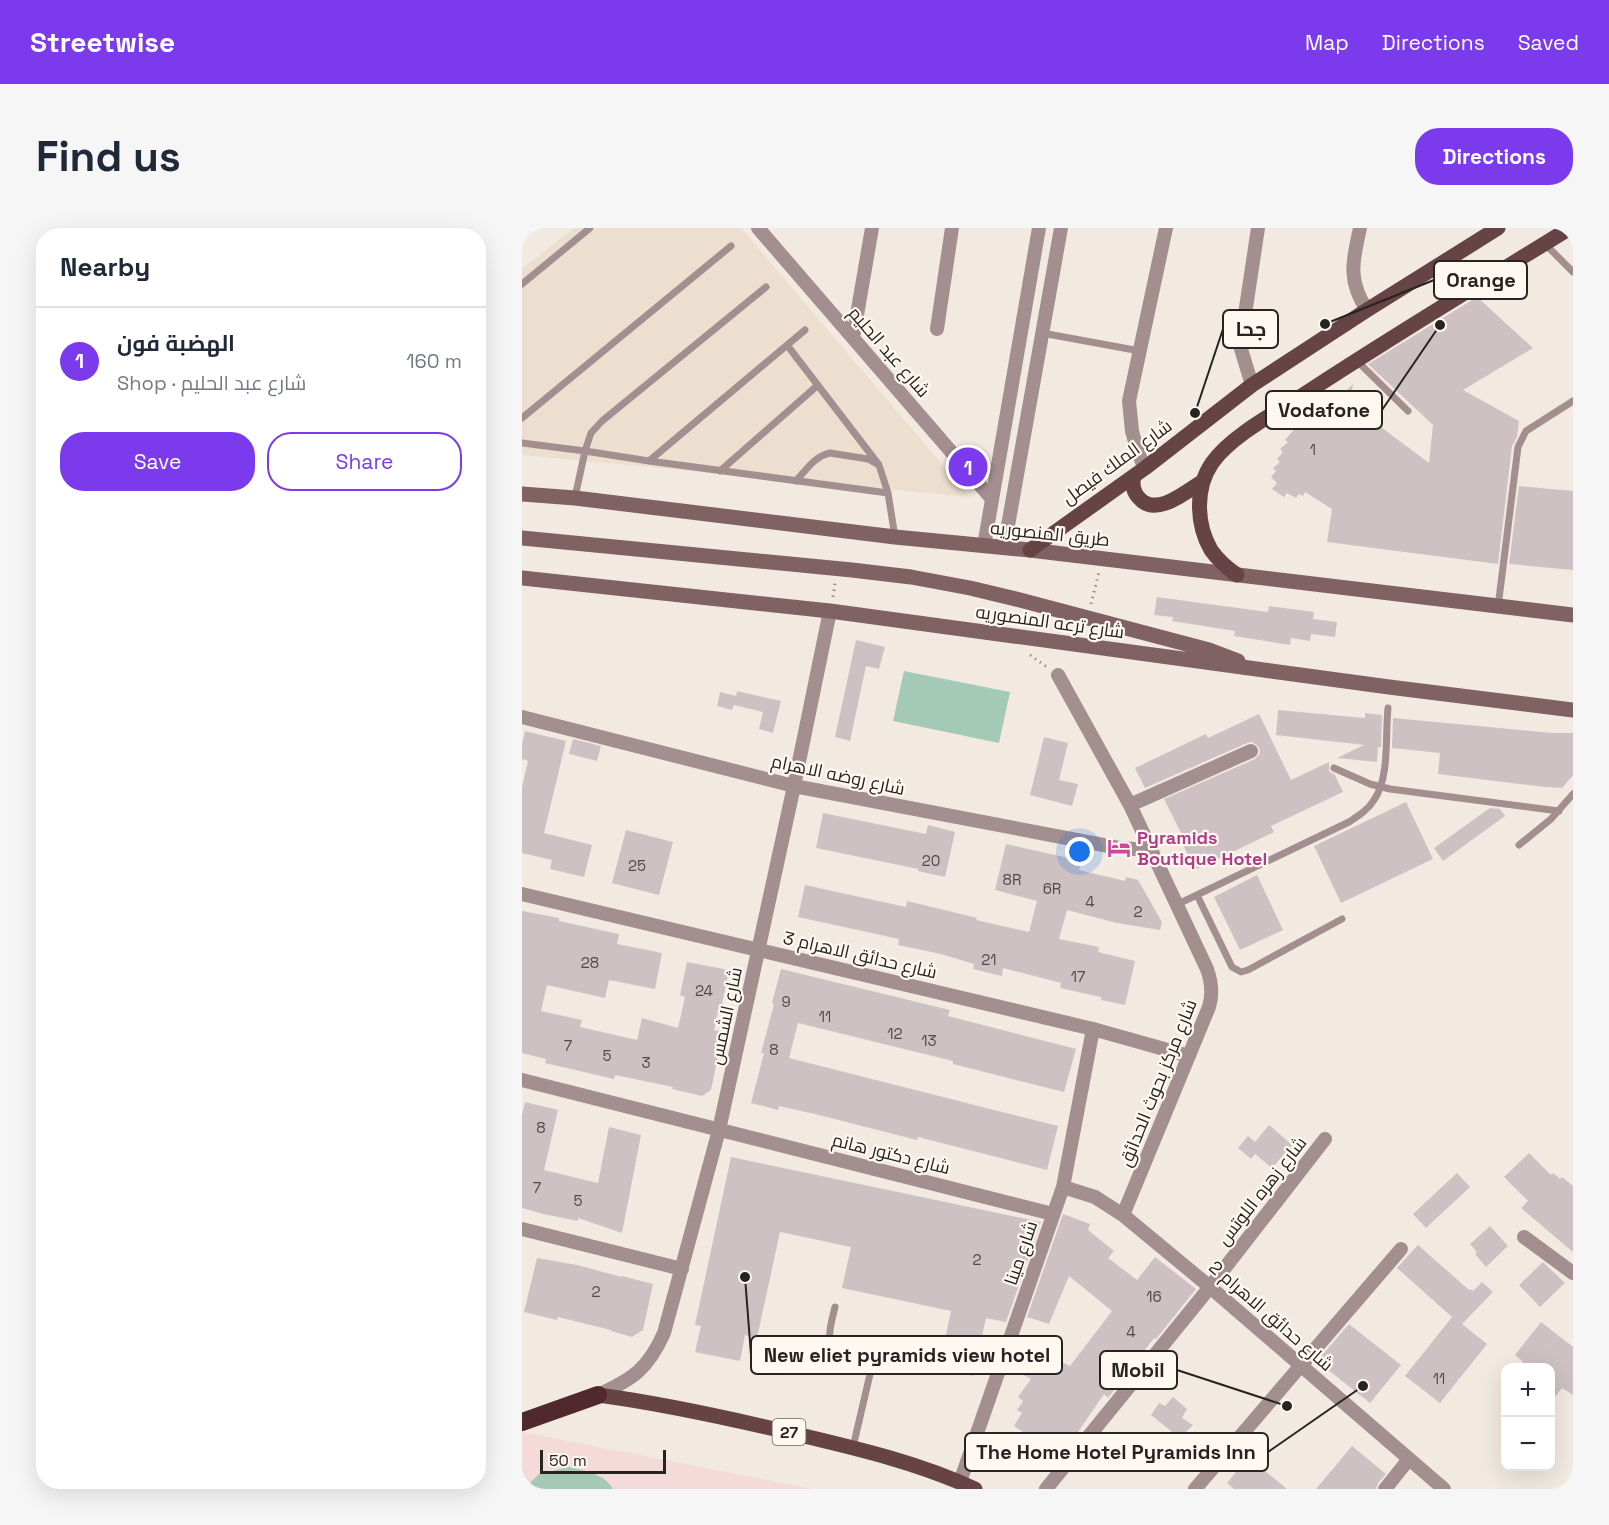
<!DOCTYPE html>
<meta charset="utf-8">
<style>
body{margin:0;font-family:"Space Grotesk",Cairo,sans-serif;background:#f6f6f7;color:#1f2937}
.controls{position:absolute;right:18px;bottom:18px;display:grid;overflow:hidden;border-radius:12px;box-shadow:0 6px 24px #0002}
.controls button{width:54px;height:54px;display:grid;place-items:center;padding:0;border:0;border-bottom:2px solid #e0e1e3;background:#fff;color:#1f2937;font:30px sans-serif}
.scale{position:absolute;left:18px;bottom:15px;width:126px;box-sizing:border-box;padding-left:6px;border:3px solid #262320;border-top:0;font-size:16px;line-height:21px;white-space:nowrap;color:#262320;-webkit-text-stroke:4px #fef8f0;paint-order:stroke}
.you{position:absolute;left:558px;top:624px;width:21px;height:21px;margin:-15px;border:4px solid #fff;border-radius:50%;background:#1a73e8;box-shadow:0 0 0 9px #1a73e833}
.badge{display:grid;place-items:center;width:39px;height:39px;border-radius:50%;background:#7c3aed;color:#fff;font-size:20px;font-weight:700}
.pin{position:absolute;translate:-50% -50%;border:3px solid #fff;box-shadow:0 2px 6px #0006}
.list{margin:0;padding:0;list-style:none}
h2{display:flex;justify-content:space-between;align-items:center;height:78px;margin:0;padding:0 24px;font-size:26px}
h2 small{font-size:20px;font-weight:400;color:#747a83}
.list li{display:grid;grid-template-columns:39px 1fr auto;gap:18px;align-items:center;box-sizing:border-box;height:108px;padding:0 24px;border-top:2px solid #e0e1e3}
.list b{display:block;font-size:22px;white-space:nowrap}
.list p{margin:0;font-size:20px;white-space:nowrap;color:#747a83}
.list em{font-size:20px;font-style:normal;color:#747a83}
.actions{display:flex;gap:12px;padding:18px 24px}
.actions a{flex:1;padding:14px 0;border:2px solid #7c3aed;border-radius:24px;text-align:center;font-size:21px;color:#7c3aed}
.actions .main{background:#7c3aed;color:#fff}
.map{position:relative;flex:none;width:1051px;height:1261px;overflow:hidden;border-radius:24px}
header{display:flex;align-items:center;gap:36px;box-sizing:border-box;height:84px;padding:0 30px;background:#7c3aed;color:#fff}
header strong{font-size:28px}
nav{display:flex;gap:33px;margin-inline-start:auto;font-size:21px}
.intro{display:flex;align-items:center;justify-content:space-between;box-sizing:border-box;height:144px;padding:0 36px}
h1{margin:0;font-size:42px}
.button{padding:15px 27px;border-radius:24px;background:#7c3aed;color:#fff;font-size:21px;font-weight:700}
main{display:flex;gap:36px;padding:0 36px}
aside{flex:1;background:#fff;border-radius:24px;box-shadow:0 6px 24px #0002}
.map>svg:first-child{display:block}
.commercial{fill:#f5dada}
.built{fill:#ecdfcf}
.green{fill:#a5c9b7}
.building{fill:#cec1c4}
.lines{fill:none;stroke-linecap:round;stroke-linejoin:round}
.path{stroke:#96908a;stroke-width:3;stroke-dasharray:1.5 4.5;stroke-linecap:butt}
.lane{stroke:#a48f90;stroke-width:7}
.street{stroke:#a48f90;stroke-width:14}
.secondary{stroke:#806264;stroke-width:15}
.primary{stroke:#664446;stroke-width:15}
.highway{stroke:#4f292d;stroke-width:18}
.labels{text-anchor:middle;stroke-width:4.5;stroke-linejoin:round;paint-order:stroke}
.number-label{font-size:15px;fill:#504a49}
.shield{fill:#fef8f0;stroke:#67635e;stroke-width:1.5}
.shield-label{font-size:16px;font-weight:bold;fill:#262320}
.street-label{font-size:18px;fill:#262320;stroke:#fef8f0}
.hotel-label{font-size:18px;font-weight:bold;fill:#b23c85;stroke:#fef8f0;text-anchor:start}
.leader{fill:none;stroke:#262320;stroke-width:2}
.callout-dot{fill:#262320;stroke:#fef8f0;stroke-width:2}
.callout{fill:#fef8f0;stroke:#262320;stroke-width:2}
.callout-label{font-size:20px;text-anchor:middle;font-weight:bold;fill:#262320}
</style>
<header>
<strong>Streetwise</strong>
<nav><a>Map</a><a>Directions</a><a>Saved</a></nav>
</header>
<div class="intro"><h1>Find us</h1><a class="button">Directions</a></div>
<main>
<aside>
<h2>Nearby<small></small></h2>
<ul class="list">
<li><span class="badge">1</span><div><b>الهضبة فون</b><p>Shop · شارع عبد الحليم</p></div><em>160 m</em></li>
</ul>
<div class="actions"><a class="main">Save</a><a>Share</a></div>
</aside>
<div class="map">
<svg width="1051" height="1261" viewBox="0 0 1051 1261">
<rect width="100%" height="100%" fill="#f2eae1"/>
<!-- commercial -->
<path class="commercial" d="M0,1204L290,1261H0Z"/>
<!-- built -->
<path class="built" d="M52,0H219L448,269L0,227V41Z"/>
<!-- green -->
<path class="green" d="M382,443L488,464L477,515L371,493Z
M47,1239C63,1243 83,1246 91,1261H2L17,1246Z"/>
<!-- building -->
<path class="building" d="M955,69L1011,120L941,162L997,193L995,209L990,218L976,336L805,314L810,281L783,264L781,268L777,266L774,270L765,265L762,269L750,261L755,255L749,249L754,243L751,240L758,234L755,231L761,224L758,221L766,214L763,212L792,179L794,182L801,175L803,177L808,170L810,171L816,165L820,167L831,156L828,176L907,235L911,197L846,136Z
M997,258L1051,263V342L987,336Z
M635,369L746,384L747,378L792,384L791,391L815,394L813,409L789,406L788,413L769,410L768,417L712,408L713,403L650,393L651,389L632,387Z
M334,412L363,419L357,441L344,438L328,513L313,509Z
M215,463L259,473L251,505L237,501L241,484L212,477L210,482L195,478L198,464L214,468Z
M756,482L843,490V485L860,487L859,519H856L855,534L815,530L842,517L754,507Z
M737,486L769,552L807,534V543L813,547L821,564L749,598L752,604L673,642L657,608L660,607L642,571L733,531L738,525L737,519L730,514L725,515L623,560L613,540L684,506L686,510Z
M871,490L1031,505H1051V547L1040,560L1023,559L916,546L918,525L870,520Z
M3,503L44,513L22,605L70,617L62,649L28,641L30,632L0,625V559L6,533L0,531V517Z
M522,509L546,515L537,552L556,556L550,578L508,567Z
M51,511L79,518L75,533L47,526Z
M884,574L911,631L819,675L792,618Z
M968,580L978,581L983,588L921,633L912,620Z
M301,585L404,606L406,597L433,604L423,649L396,643V641L294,620Z
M104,602L151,614L137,667L90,655Z
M484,616L560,633L557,642L603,653L604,649L616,652L640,694L638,702L595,695L545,682L537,711L577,719L576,724L613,733L603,777L579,772V769L538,760L539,755L481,740L480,748L451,741L452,736L419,726L376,717L377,711L276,689L283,657L384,679L385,673L455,690L454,692L507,704L515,673L473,662Z
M735,647L761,702L718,722L692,669Z
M0,683L37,690V693L97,706L95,716L140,725L133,761L87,752L83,770L25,757L19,783L60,792L58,799L115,812L120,790L156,800L163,769L158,767L165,734L207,742L200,776H198L192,802L201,804L189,862L180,868L150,861L151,859L93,847L92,851L23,835L24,831L0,825Z
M259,741L428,782L426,788L554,821L542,864L431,836V833L276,795L267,830L536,898L525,942L396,909L395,912L293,886L257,878L256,882L229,875L242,825H239L252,776L250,775Z
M3,874L36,882L22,942L76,955L87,899L119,907L100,1005L56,990V993L21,986L0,980V886Z
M747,897L770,917L750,940L733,926L729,931L716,920L726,908L733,914Z
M1007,925L1029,947L1031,945L1038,951L1040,949L1051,958V1024L999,980L1006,973L982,949Z
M209,929L519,994L484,1094L464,1090L451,1148L424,1142L428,1128L420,1126L429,1083L320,1060L329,1019L258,1004L235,1110L223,1107L218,1133L173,1124L179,1098L173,1097Z
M935,945L948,959L904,1000L891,986Z
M541,986L568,996L566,1002L592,1023L586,1030L615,1052L633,1029L674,1061L634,1111L632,1110L586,1170L582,1166L543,1223L530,1214L526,1221L492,1198L500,1185L495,1182L501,1173L496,1169L509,1151L500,1146L503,1116L548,1138L590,1083L547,1048L527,1096L505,1089Z
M968,998L986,1018L964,1039L953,1026L955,1024L948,1016Z
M896,1017L947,1062L949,1061L951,1063L960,1054L971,1064L940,1096L965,1116L918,1175L883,1148L930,1089L875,1040Z
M15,1030L55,1037L100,1049V1048L131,1056L121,1102L110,1109L89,1103V1102L36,1089L35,1092L2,1084Z
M1021,1034L1043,1055L1018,1079L997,1057Z
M1019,1094L1051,1119V1167L1040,1160L1029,1174V1140H997L1001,1134L993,1127Z
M827,1096L879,1137L848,1175L795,1133Z
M651,1169L665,1181L660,1190L671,1197L658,1210L629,1187L637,1175L643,1178Z
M830,1218L864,1246L856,1255L854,1261H794Z
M726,1229L765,1261H712L705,1255Z"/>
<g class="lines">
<!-- path -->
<path class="path" d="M311,369L313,355
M569,376L577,344
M508,427L525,439"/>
<!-- lane -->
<path class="lane" d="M1023,16L1051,44
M0,56L68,0
M520,105L618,123
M265,117L357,237L366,265
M834,132L886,183
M0,190L209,18
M0,215L63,223L127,233L366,265L373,309
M127,233L283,102
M198,243L296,157
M274,253C284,242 293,228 308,225L346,231L355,236
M53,269L63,223L69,205L80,193L244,59
M976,379L996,219L1004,203L1051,173
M812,540L848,556L868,561L1037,583
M997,617L1029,591L1051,566
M675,667L710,739L719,744L726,742L820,691
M654,677L827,594C836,588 846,582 852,572C868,549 863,507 866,480
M313,1079C310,1093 301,1115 317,1123C325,1128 335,1129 344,1133L349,1142L331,1219"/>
<!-- street -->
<path class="street" d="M236,0L470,271
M838,0C831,32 825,52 845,82
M415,101L430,0
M331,110L350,0
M730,157L719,121L720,106L736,0
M623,240L616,225L610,203L607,173L644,0
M462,318L517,0
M482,320L539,0
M536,447L608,577L685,741C690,755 691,766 687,779L601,987
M0,489L272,558L597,620L628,622
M608,577L729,523
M0,666L571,801L667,828
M0,852L531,986
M541,959L573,969L601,987L688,1059L922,1261
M0,1001L160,1041
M1002,1009L1051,1045
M76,1167C111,1151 126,1141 142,1105L197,902L272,558L308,383
M438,1254L541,959L571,801
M524,1261L688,1059L803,911
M673,1261L879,1021
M863,1261L887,1231"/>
<!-- secondary -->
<path class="secondary" d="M0,266L53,270L373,309L508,322L1051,387
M0,310L330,342L389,349L448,360L498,372L687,422L716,433
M0,350L308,383L867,459L1051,482"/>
<!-- primary -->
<path class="primary" d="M612,248C610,256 611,264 617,270C634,290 665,263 681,253
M508,322L623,240L730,157L845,82L976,0
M715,347C705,340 696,332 689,322C674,296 673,260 690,235C709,208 753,185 781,167C869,109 959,55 1048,0
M76,1167C144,1176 211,1191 278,1207C337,1221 397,1235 453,1261"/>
<!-- highway -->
<path class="highway" d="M0,1194L76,1167"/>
</g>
<!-- icons -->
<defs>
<g id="hotel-bare" transform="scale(1.8)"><path d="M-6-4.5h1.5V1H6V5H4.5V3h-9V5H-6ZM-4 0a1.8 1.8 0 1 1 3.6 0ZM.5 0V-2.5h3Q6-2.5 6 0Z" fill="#d1479c" stroke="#fef8f0" stroke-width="2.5" paint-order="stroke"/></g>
</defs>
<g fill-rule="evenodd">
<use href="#hotel-bare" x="597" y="620"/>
</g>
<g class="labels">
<!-- number labels -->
<g class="number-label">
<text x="791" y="227">1</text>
<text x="409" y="638">20</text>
<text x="115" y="643">25</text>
<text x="490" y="657">8R</text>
<text x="530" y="666">6R</text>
<text x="568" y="679">4</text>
<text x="616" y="689">2</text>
<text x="467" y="737">21</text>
<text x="68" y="740">28</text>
<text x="556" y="754">17</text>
<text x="182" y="768">24</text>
<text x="264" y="779">9</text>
<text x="303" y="794">11</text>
<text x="373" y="811">12</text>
<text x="407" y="818">13</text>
<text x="46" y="823">7</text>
<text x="252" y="827">8</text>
<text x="85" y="833">5</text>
<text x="124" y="840">3</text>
<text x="19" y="905">8</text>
<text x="15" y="965">7</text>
<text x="56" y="978">5</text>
<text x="455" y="1037">2</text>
<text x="74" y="1069">2</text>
<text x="632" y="1074">16</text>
<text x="609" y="1109">4</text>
<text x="917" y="1156">11</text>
</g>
<!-- shield labels -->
<rect class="shield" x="250.5" y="1191" width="33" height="26" rx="4.5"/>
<g class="shield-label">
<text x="267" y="1210">27</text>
</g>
<!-- street labels -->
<g class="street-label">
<text transform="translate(367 124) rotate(49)" y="6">شارع عبد الحليم</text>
<text transform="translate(595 234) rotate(-36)" y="6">شارع الملك فيصل</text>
<text transform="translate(528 306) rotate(6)" y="6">طريق المنصوريه</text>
<text transform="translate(528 394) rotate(8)" y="6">شارع ترعه المنصوريه</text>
<text transform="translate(316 547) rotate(12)" y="6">شارع روضه الاهرام</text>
<text transform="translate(338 727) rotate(13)" y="6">شارع حدائق الاهرام 3</text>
<text transform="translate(204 788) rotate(-78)" y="6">شارع الشمس</text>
<text transform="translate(636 855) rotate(-68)" y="6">شارع مركز بحوث الحدائق</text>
<text transform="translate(369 926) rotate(14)" y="6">شارع دكتور هانم</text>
<text transform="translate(740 963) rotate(-52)" y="6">شارع زهره اللوتس</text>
<text transform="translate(499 1025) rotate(-71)" y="6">شارع مينا</text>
<text transform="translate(749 1088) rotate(41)" y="6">شارع حدائق الاهرام 2</text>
</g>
<!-- hotel labels -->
<g class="hotel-label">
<text x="615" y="616">Pyramids<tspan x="615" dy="21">Boutique Hotel</tspan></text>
</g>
</g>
<!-- callouts -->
<path class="leader" d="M803 96L912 52M673 185L701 101M918 97L860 182M223 1049L229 1127M765 1178L655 1142M841 1158L746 1224"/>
<g class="callout-dot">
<circle cx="803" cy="96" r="6"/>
<circle cx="673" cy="185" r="6"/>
<circle cx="918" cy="97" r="6"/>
<circle cx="223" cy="1049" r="6"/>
<circle cx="765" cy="1178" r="6"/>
<circle cx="841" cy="1158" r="6"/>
</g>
<g class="callout">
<rect x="912" y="33" width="93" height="38" rx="6"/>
<rect x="701" y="82" width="55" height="38" rx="6"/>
<rect x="744" y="163" width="116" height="38" rx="6"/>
<rect x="229" y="1108" width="311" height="38" rx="6"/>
<rect x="578" y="1123" width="77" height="38" rx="6"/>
<rect x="443" y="1205" width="303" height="38" rx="6"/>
</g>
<g class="callout-label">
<text x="959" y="59">Orange</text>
<text x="729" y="108">جحا</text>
<text x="802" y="189">Vodafone</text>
<text x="385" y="1134">New eliet pyramids view hotel</text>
<text x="616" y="1149">Mobil</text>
<text x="594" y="1231">The Home Hotel Pyramids Inn</text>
</g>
</svg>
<div class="controls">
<button>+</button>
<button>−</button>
</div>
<div class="scale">50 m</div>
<div class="you"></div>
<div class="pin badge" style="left:446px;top:239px">1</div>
</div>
</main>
